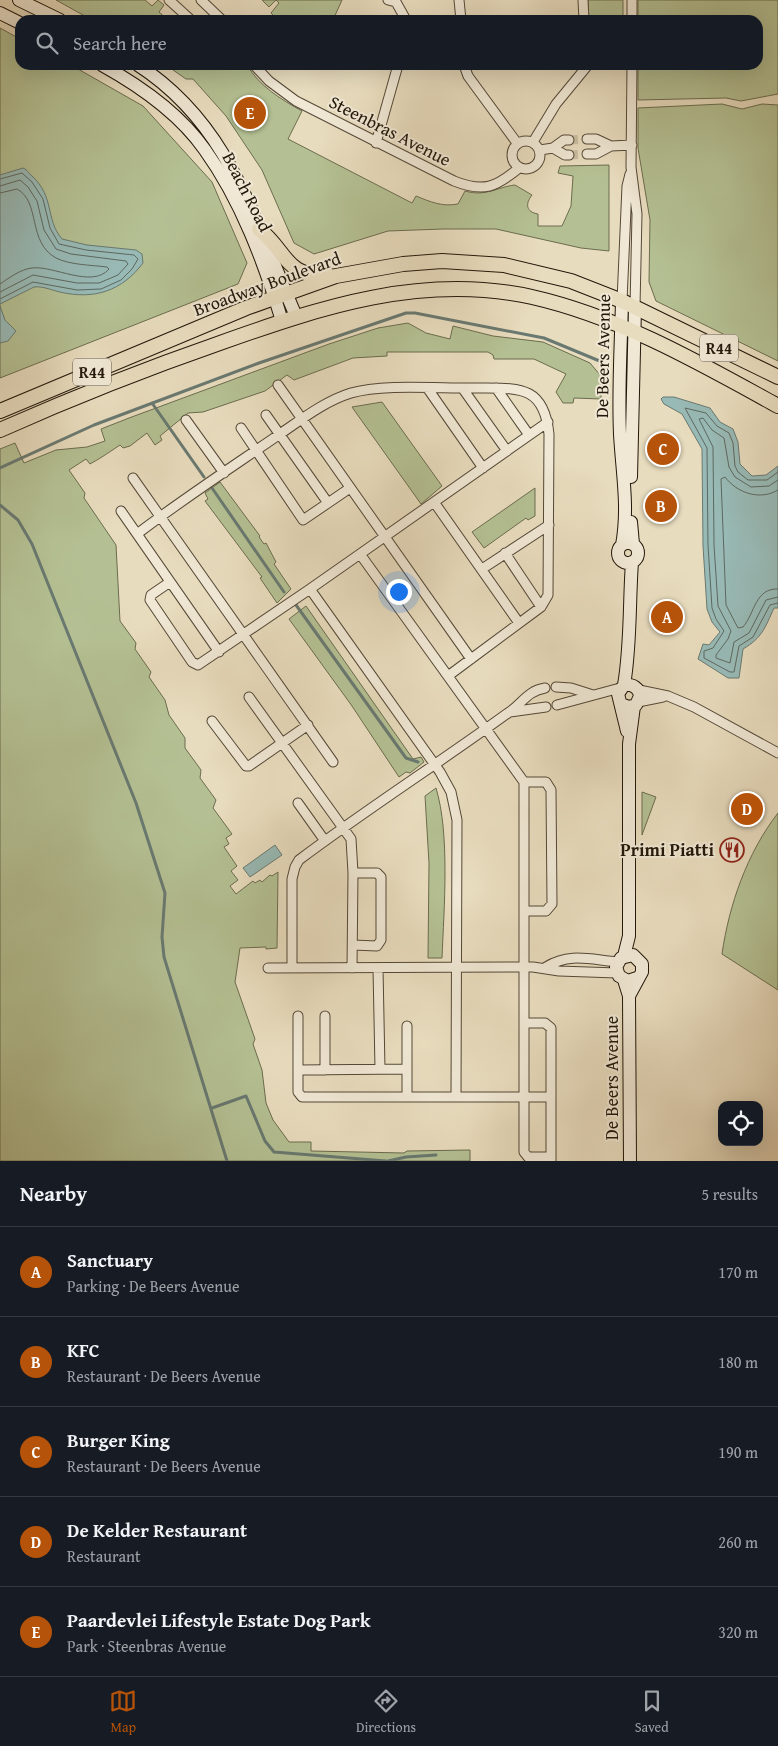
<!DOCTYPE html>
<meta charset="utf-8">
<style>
body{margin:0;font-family:"Gentium Book Plus",serif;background:#20242c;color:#f1f3f6}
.controls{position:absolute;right:15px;bottom:15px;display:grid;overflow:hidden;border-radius:10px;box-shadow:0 5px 20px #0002}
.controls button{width:45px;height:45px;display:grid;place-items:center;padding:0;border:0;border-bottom:1px solid #363941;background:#171b24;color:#f1f3f6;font:25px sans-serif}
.you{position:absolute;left:398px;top:591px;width:18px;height:18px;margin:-12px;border:4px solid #fff;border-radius:50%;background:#1a73e8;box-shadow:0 0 0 8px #1a73e833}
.badge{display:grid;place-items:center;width:32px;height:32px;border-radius:50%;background:#b45309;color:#fff;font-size:16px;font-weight:700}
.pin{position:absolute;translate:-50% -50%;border:2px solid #fff;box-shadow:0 1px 5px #0006}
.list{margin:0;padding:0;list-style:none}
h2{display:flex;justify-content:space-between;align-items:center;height:65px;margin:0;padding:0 20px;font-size:21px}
h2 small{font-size:16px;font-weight:400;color:#9ea1a6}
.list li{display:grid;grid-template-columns:32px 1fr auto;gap:15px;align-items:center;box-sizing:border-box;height:90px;padding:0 20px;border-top:1px solid #363941}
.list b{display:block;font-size:19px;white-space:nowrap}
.list p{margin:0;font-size:16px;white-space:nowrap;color:#9ea1a6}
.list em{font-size:16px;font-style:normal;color:#9ea1a6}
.icon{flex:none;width:28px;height:28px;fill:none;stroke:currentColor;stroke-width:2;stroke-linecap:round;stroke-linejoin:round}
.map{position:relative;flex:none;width:778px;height:1161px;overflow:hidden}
.search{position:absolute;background:#171b24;box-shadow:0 5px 20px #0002;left:15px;right:15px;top:15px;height:55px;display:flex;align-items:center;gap:12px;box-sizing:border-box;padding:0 18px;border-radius:15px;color:#9ea1a6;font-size:19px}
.sheet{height:515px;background:#171b24}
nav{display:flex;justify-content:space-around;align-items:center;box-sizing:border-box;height:70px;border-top:1px solid #363941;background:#171b24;font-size:14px;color:#9ea1a6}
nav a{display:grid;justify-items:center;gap:2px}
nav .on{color:#b45309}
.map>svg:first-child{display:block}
.green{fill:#b4c093;stroke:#6b6c4e}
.water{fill:#98bab6;stroke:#697971}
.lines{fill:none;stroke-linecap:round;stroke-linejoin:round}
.shore{stroke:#5d6860;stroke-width:1}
.stream{stroke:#697971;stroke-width:3}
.street-tunnel{stroke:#cabea3;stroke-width:9;stroke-dasharray:9 4.5;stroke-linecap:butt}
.street-casing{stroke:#544837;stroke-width:11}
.secondary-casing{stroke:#22170a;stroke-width:14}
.primary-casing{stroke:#22170a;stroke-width:16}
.street{stroke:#f0e8d5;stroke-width:9}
.secondary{stroke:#f0e8d5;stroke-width:12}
.primary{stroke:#e8dcbe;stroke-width:14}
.labels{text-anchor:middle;stroke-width:4;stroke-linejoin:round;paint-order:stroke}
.shield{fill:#f0e8d5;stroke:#605647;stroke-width:1}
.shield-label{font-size:16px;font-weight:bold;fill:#22170a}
.street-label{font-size:18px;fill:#22170a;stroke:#f0e8d5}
.poi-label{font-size:18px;font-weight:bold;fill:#22170a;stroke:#f0e8d5;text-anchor:end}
</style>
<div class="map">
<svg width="778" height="1161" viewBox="0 0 778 1161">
<rect width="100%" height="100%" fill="#e8dcbe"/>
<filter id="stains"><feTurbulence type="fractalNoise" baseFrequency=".004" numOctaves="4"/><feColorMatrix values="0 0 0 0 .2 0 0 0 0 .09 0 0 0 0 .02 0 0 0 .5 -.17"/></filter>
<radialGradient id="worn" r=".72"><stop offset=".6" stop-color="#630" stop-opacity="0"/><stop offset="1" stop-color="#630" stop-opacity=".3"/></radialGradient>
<!-- green -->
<path class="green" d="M56,0H145L152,6L158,0L164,5L159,12L168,20H92Z
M262,0H342L333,20H270L273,15L271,13L279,3L276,0L269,7Z
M588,0H623V20H588Z
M638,0H778V94L741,101L726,98L638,100V65H758V20H638Z
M0,28L20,39V65H71L143,106L212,182L247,263L238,284L0,378Z
M166,65H247C259,86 282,100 302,111L288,139L412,203L416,196C431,202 442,207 458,204L465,191C486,197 497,187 515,185L532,195C525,204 526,212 538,214V226H562L571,206L573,176L558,173L560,166L609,165V251L581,248L496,229H443L388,231L314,254L294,243L262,170L226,116L193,79H186Z
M722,104L742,109L762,104L778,105V361L656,301L649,282L650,220L638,148V108Z
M408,323L426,333L450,339L453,326L493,336L543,342L590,363L601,376V399L574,398L573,403H563L556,392L566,374L534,359H494L493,355L488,352H387V356L353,358L294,380L287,375L265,391L203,412L188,413L160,436L162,440L155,445L147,433L130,446L123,448L120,445C111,451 101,458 90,464L86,459L69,470L85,493L84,498L116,545L120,621L136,643L135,649L151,672L149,677L165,700L169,715L185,738V748L201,770L200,778L216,800L213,808L232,834L226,838L229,844L224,847L237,866L231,871L238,880L230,886L236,894L253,881L255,883L260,880L262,882L270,875L272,876L278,872L277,948L266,949V947L240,948L235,982L255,1039L253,1044L262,1070L266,1103L273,1120L289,1142H311V1151L404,1153L407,1151L470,1150V1161H0V449L15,443L24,463L56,450L87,447L105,441L101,429L129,418L329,344L378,328Z
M382,402L442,486L421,504L352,407Z
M220,482L260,536L259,537L264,544L266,543L276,562L274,564L291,589L277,603L260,578L262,577L205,501L208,499L205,493Z
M535,488V516L528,520L526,518L484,548L472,532Z
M306,606L413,759L421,757L424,762L410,773L406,772L399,777L352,706L289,619Z
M436,788C450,834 444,908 442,958H428L429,863L425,796Z
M642,792L656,797L642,835Z
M778,813V990L722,954C729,905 747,853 778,813Z"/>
<!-- water -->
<path class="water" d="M23,168C28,170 28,173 32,176C55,197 45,219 62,239L87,245L136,250L142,254L143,263C122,291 94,300 60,292C51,290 43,286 34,287L0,304V175Z
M0,306L5,320L16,331L8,341L0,343Z
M663,397H674L710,408L720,422L733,429L738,442L740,464L752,476L766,475L778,466V608H774C765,628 762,638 743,649L739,678H728L698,659L703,644L709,645L720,632L712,622L707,609L703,546L702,449L682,414L664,404L661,399Z
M275,845L282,855L250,877L243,868Z"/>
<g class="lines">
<!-- shore -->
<path class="shore" d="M0,179L22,173L32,182L43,199L50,228L59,244L86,250L134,255L138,259L132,269L121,280L101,289L77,290L33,282L0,299
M0,186L20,180L28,187L37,201L44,230L56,249L71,254L126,261L128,264L118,275L99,283H77L33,275L0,292
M0,193L17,189C41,202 27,242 56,258C70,265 91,265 107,267L109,269C92,289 53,265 32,268C21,269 9,278 0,284
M778,472L767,480H748L738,472L735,466L733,443L729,433L717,426L706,413L685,408L707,448L708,545L712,608L716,619L724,631L713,648L704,651V658L730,672H734L739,646L753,637L770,605L778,603
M778,480L769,486L751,487L735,477L729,467L724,438L712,430L703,418L699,419L713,447L714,545L718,606L731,631L728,639L716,655V658L730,663L734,642L749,633L766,600L778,597
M778,490C760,501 737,493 725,477L721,479L726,605L738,628L743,627C755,613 755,588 778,589"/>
<!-- stream -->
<path class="stream" d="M152,403L204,477
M0,468L94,425L259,363L406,313H415L544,338L602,362
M212,488L284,592
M0,505L18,520L32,544L136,803L165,893L162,937L164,957L227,1161
M296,605L406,758L418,762
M212,1108L246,1096L265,1141L274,1152L386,1161
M388,1161L406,1157L436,1155"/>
<!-- street-tunnel -->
<path class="street-tunnel" d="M569,140L587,139
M569,155L587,154"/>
<!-- street casing -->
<g class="street-casing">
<path id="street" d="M169,0L191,20
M201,0L222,20
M388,0L396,2L406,20
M459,0L461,20
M583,0L584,20
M632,0V20
M254,65L269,81L296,101L454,181C484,193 496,187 519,168
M464,65L468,76L517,143
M632,65L631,167L637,214L635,307
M587,139H596L611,146L632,145
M512 155a14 14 0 1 1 28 0a14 14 0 1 1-28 0Z
M533,142L556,104L588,65
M376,143L398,65
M553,148L565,155H569
M540,150L553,148L564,140H569
M587,154H596L611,146
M622,301L627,186L630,174
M278,385L471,659
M496,388L529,435
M428,389L483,468
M463,389L507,451
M186,420L224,473
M548,422L360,554L524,782V1152L528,1157H551
M241,428L303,520L328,503L266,415
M133,478L333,762
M434,502L519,623
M328,503L350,488
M121,511L219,652
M137,534C183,499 232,467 280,434C302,419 325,401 351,393C384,383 444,389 480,388C520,388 544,386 549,434L548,595L541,607L448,676
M505,553L541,607
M360,554L310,589L440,772L451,792L457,820L456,1097
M482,569L549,525
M170,582L151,595L150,600L192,662L198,665L310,589
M556,687L571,688L593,695
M639,690L668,696L694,707L778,753
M249,697L351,839L353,873L352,968
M638,702L663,697
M557,705L620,688
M510,712L546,707
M212,721L246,766H249L308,725
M524,782H546L551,790L552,904L546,911H525
M298,803L325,841
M353,945L377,946L381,940V877L377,873H353
M546,967C570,952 591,960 618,962
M268,968L533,967L559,971L617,973
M292,968V879L295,867L299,860C367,809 439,763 508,713C522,704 527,691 545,688
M378,968L380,1069
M298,1016V1092L302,1097H551
M325,1016V1070
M524,1023H545L551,1028V1161
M298,1070L407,1069
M407,1097V1026"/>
</g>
<!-- secondary casing -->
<g class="secondary-casing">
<path id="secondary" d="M19,0L60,20
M0,13L20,23
M102,65C140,86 180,114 205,150C241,200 264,262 282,321
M138,65C231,125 254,221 296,316
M622,301C621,345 618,390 620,434C622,472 629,507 622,545
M631,477L635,307
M631,522L633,544
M618 553a10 10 0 1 1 20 0a10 10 0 1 1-20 0Z
M624,685C631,645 629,603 632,562
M621,704L629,707L636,705L640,696C639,688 633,684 624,685L618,694L627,731
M624,956L629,936V744L634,706
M624,980L629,996L630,1161
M629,996L642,972V964L633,955L621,958L616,967L619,976L628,981L637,978"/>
</g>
<!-- primary casing -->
<g class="primary-casing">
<path id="primary" d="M259,229C288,252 284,278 331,276
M0,411L246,308L336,276L403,264L442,261L504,265L571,281L622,301L778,377
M0,430C72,398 145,369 220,343C321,307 423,273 532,297C620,317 700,363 778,406"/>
</g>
<!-- street -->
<use href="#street" class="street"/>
<!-- secondary -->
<use href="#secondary" class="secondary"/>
<!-- primary -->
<use href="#primary" class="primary"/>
</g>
<!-- icons -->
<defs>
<g id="restaurant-ring" transform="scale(1.25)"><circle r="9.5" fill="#f0e8d5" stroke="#8f2418" stroke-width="1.5"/><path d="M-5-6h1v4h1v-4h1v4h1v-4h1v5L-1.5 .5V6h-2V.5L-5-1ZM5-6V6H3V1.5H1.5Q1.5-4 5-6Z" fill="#8f2418"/></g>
</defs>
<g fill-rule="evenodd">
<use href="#restaurant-ring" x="732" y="850"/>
</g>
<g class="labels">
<!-- shield labels -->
<g class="shield">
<rect x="700" y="334.5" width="38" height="27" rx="4"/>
<rect x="73" y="358.5" width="38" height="27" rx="4"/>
</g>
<g class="shield-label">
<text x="719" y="354">R44</text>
<text x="92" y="378">R44</text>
</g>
<!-- street labels -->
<g class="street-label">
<text transform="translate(390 131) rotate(27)" y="6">Steenbras Avenue</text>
<text transform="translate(247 192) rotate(63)" y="6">Beach Road</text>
<text transform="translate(267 284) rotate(-20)" y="6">Broadway Boulevard</text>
<text transform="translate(603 356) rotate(-89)" y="6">De Beers Avenue</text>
<text transform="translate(612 1078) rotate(-90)" y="6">De Beers Avenue</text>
</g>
<!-- poi labels -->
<g class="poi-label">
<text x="714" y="856">Primi Piatti</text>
</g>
</g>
<rect width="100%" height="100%" filter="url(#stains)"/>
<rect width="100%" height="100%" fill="url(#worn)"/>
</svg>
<div class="controls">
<button><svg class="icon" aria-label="locate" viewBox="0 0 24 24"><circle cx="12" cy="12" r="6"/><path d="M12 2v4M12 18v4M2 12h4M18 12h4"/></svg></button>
</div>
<div class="you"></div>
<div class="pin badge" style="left:667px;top:617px">A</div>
<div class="pin badge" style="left:661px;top:506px">B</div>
<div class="pin badge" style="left:663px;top:449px">C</div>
<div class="pin badge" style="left:747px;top:809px">D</div>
<div class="pin badge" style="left:250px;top:113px">E</div>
<div class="search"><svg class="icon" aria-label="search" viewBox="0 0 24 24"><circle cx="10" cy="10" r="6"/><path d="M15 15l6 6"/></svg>Search here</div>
</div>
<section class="sheet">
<h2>Nearby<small>5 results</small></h2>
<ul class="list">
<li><span class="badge">A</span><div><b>Sanctuary</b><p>Parking · De Beers Avenue</p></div><em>170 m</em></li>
<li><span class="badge">B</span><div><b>KFC</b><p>Restaurant · De Beers Avenue</p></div><em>180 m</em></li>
<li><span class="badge">C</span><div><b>Burger King</b><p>Restaurant · De Beers Avenue</p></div><em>190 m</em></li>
<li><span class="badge">D</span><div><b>De Kelder Restaurant</b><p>Restaurant</p></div><em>260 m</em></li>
<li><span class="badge">E</span><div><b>Paardevlei Lifestyle Estate Dog Park</b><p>Park · Steenbras Avenue</p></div><em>320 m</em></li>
</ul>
</section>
<nav>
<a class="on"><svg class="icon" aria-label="map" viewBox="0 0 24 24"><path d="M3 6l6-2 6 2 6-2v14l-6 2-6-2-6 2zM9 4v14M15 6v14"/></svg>Map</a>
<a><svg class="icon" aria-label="directions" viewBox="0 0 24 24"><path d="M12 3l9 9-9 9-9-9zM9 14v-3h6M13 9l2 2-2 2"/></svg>Directions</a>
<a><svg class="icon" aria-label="saved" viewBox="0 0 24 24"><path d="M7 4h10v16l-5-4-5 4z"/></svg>Saved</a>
</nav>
